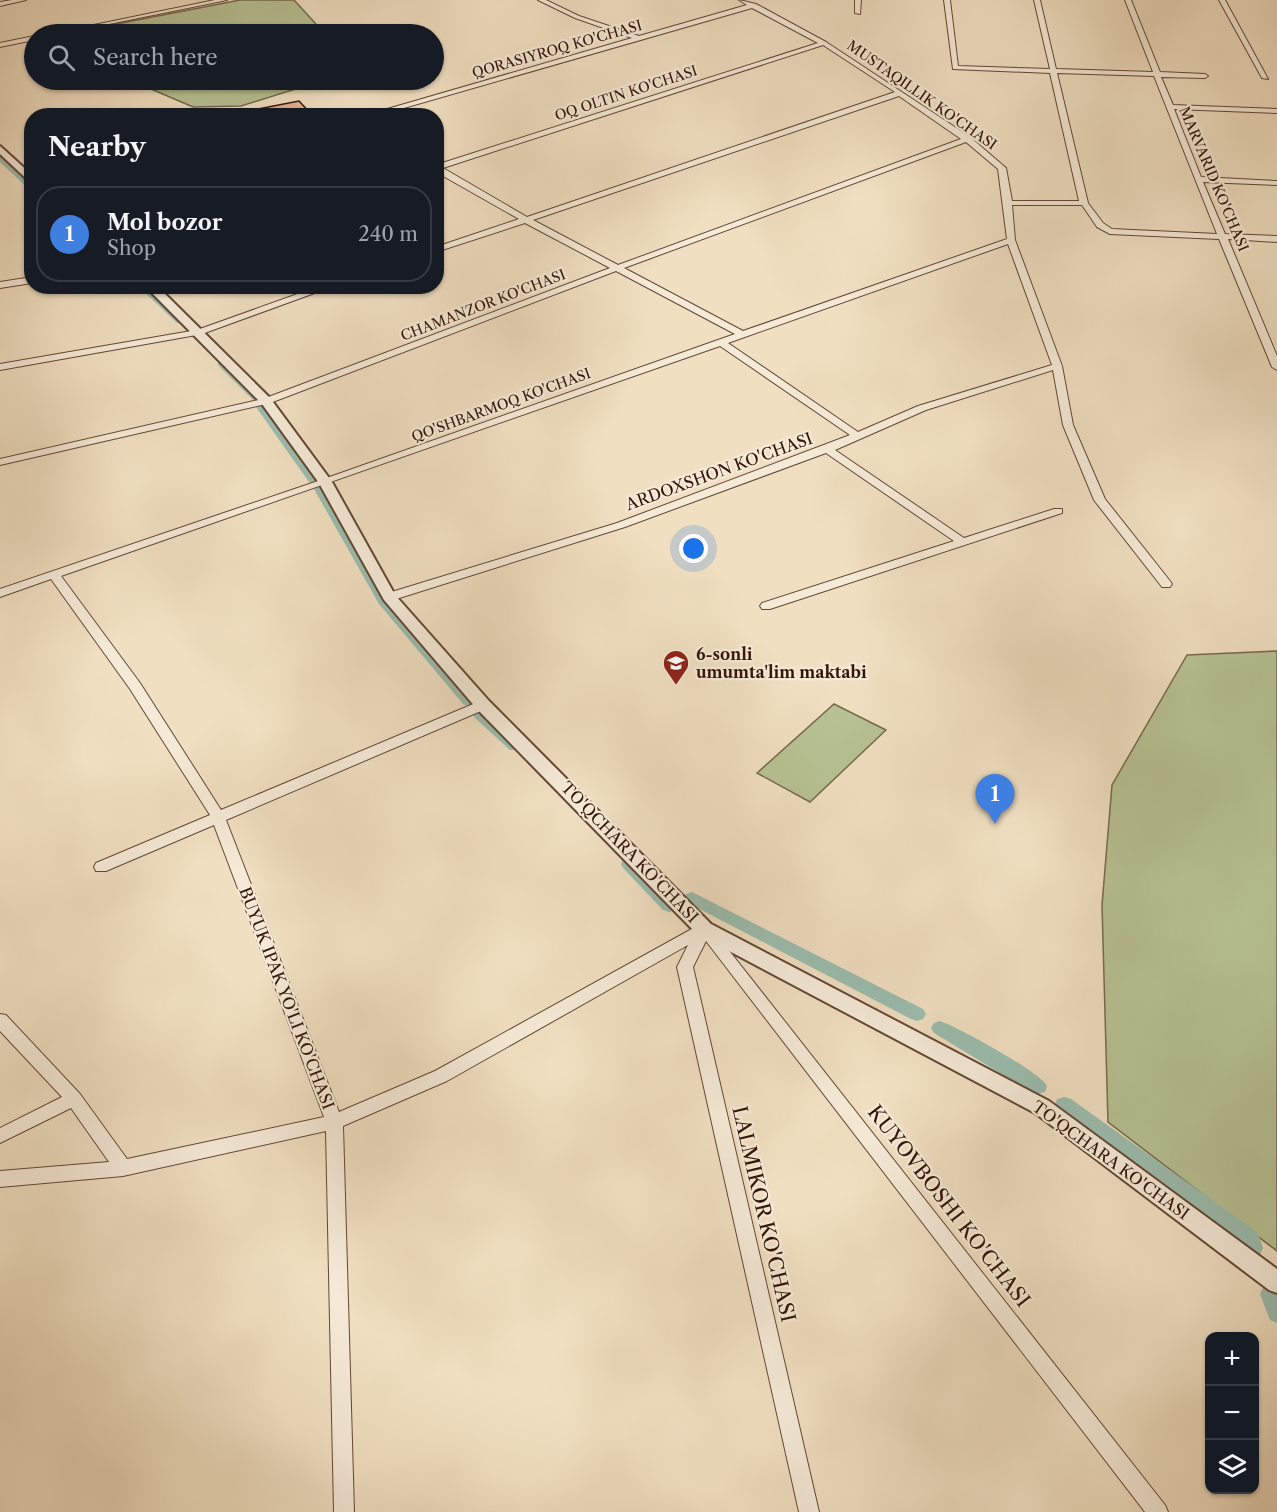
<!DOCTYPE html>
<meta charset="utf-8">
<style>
body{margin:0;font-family:"Libre Caslon Text",serif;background:#20242c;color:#f1f3f6}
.controls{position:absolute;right:18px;bottom:18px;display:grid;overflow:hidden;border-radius:12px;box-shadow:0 2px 4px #0004}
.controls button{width:54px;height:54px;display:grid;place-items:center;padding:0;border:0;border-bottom:2px solid #363941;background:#171b24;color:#f1f3f6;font:30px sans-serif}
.you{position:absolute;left:694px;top:549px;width:21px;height:21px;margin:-15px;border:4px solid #fff;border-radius:50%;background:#1a73e8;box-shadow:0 0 0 9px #1a73e833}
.badge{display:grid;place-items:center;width:39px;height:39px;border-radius:50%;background:#db2777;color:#fff;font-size:20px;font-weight:700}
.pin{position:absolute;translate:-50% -50px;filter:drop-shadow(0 2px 3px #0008)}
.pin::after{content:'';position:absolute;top:32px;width:21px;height:18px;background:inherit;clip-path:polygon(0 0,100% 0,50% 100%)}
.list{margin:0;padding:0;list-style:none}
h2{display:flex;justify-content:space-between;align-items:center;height:78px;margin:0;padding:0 24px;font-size:26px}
h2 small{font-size:20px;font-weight:400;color:#9ea1a6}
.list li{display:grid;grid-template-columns:39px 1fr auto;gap:18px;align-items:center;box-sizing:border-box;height:96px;margin:0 12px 12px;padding:0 12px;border:2px solid #363941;border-radius:24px}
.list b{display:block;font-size:22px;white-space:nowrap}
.list p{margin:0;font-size:20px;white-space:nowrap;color:#9ea1a6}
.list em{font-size:20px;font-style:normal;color:#9ea1a6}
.icon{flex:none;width:33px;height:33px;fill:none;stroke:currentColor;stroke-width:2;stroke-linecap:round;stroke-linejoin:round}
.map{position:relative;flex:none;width:1277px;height:1512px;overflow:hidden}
.search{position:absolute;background:#171b24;box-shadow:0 2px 4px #0004;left:24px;top:24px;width:420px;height:66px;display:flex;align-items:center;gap:15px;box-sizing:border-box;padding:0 21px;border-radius:33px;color:#9ea1a6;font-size:22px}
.panel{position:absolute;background:#171b24;box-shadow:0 2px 4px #0004;left:24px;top:108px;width:420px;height:186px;border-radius:24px}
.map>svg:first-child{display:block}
.green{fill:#b7c294;stroke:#766b4c;stroke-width:1.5}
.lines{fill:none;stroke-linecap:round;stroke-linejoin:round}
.canal{fill:#9bbdaf;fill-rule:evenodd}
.building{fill:#e6b195;stroke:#341405;stroke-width:1.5}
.minor-casing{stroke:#634734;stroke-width:2}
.tertiary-casing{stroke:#634734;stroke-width:4}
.minor{fill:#f5ead7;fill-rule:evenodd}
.tertiary{fill:#f5ead7;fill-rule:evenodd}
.labels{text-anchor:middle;stroke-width:4.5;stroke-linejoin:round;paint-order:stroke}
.far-street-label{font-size:14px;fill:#341405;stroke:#f5ead7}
.street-label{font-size:16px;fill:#341405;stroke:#f5ead7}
.poi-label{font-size:16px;font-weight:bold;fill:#341405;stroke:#f5ead7;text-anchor:start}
.near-street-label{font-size:20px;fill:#341405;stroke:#f5ead7}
</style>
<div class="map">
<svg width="1277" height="1512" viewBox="0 0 1277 1512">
<rect width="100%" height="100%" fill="#f0dfc1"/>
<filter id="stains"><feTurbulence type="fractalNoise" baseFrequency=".00333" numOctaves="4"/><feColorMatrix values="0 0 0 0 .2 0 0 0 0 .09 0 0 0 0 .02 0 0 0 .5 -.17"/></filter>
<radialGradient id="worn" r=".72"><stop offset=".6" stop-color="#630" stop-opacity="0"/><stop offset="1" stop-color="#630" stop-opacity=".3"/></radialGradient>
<!-- green -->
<path class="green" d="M240,0H294L325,34H97L91,29Z
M130,80H324L241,106L193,107Z
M1277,651V1251L1108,1122L1102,905L1112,785L1187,655Z
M834,704L886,730L810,802L757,773Z"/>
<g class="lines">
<!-- canal -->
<path class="canal" d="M0,154L32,183V192L0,162Z
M138,286H149L185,319V323H177Z
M222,360L226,361L263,400V404L319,479L317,482H309L256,407L258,405L218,365V361Z
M320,485L326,489L390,599L474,699L476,702L474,705H464L379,604L314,489Z
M480,710L485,712L520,742L522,746L520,750H510L475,718L473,715Z
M629,858L635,860L675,902L677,906L675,910L669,912L663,910L623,868L621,864L623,860Z
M692,892L923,1009L926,1014L923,1019L917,1021L911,1019L686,902L684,898L686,894Z
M940,1021C958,1027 1040,1072 1047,1086L1045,1092L1038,1094L1031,1092L934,1033L931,1028L934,1023Z
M1064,1097L1071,1099L1258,1233L1263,1248L1260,1255L1253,1257L1246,1255L1242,1245L1057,1111L1055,1105L1057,1099Z
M1270,1284L1277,1287V1323L1270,1320L1260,1294L1263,1287Z"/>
</g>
<!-- building -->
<path class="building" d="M299,101L313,116H253V110Z"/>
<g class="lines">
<!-- minor casing -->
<g class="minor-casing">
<path id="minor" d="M12,0H26L0,6V2Z
M215,0H227L60,34H50Z
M538,0H546L579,16L639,36L747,5L739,0L756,4L826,42L970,137L1006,168L1012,201H1079L1050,73L953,69L944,0H950L958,66L1050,69L1034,0H1040L1056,69L1153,72L1125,0H1131L1160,72L1205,74L1208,76L1205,78L1161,77L1173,105L1277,109V113L1174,109L1201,177L1277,181V185L1203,182L1225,234L1277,236V242L1228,239L1277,356V370L1272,367L1219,239L1110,234L1097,227L1082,205H1012L1015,240L1062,366L1073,425L1105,499L1170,581L1172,584L1170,587H1162L1094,500L1063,425L1053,370L926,410L835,450L964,538L1054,509H1062V513L770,609H762L760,606L762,603L954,541L826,453L625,527L393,600H385L383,597L385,594L617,523L850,435L720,346L61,576L140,683L221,810L478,702H488L490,705L488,708L226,820L339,1112L435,1071L699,925L704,923L709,925L1165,1505L1168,1512H1145L706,941L693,967L819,1512H799L677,967L688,945L447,1081L343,1126L354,1512H334L326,1131L123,1176L0,1187V1171L109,1162L71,1108L0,1143V1128L62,1097L0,1031V1014L6,1015L80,1094L127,1159L324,1117L214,825L106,871H96L94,867L96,863L210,815L130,689L51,579L0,597V589L321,480L735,334L616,271L270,403L0,465V459L263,399L610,268L525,223L436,252V247L519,219L436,172V165L818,43L752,8L376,116H363L632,38L575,18ZM823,45L895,92L527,217L443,168ZM1057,73L1154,76L1217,234L1112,229L1103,223L1088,203ZM899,96L961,139L618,265L533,220ZM966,142L998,169L1007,239L743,331L624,268ZM1008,244L1052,365L918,406L858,432L728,343Z
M855,0H861L860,14L855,13Z
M1219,0H1225L1268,79L1262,78Z
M34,36V40L0,47V43Z
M32,277V283L0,288V282Z
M320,286H334L202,334L0,370V364L197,330Z"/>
</g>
<!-- tertiary casing -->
<g class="tertiary-casing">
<path id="tertiary" d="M0,146L32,175V184L0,154Z
M145,286H157L270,398L332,482L395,595L489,701L711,924L1049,1101L1277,1269V1293L1269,1290L1035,1113L697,934L477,709L384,600L319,483L262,404Z"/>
</g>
<!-- minor -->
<use href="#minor" class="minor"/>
<!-- tertiary -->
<use href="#tertiary" class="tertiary"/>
</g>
<!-- icons -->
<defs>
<g id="school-pin" transform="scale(1.35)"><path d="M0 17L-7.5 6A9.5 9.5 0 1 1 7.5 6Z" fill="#8f2418" stroke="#f5ead7"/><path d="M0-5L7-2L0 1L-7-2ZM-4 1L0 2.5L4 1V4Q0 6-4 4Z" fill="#fff"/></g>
</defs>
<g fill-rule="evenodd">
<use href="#school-pin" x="676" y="663"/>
</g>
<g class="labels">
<!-- far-street labels -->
<g class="far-street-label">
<text transform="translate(557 49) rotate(-16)" y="5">QORASIYROQ KO'CHASI</text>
<text transform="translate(626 93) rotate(-18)" y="5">OQ OLTIN KO'CHASI</text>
<text transform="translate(922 95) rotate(35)" y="5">MUSTAQILLIK KO'CHASI</text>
<text transform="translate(1214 179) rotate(67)" y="5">MARVARID KO'CHASI</text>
<text transform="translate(483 305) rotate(-21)" y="5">CHAMANZOR KO'CHASI</text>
<text transform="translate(501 405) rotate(-20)" y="5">QO'SHBARMOQ KO'CHASI</text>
</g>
<!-- street labels -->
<g class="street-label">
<text transform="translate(719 471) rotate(-20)" y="6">ARDOXSHON KO'CHASI</text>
<text transform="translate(630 852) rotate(46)" y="6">TO'QCHARA KO'CHASI</text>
<text transform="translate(287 998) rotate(69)" y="6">BUYUK IPAK YO'LI KO'CHASI</text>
<text transform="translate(1111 1160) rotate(36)" y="6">TO'QCHARA KO'CHASI</text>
</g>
<!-- poi labels -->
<g class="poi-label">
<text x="696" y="660">6-sonli<tspan x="696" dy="18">umumta'lim maktabi</tspan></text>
</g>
<!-- near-street labels -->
<g class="near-street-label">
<text transform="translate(949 1206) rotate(52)" y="7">KUYOVBOSHI KO'CHASI</text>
<text transform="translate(764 1214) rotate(77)" y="7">LALMIKOR KO'CHASI</text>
</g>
</g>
<rect width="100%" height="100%" filter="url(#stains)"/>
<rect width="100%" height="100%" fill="url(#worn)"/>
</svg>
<div class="controls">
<button>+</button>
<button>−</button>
<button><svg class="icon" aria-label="layers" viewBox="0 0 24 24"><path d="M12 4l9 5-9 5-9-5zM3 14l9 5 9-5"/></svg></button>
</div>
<div class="you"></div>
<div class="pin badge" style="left:995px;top:824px;background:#3f7fe0">1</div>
<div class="search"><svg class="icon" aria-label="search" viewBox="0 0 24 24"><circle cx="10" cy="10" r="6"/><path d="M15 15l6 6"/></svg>Search here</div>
<section class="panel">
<h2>Nearby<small></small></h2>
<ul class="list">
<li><span class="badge" style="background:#3f7fe0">1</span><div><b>Mol bozor</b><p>Shop</p></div><em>240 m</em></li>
</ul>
</section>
</div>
